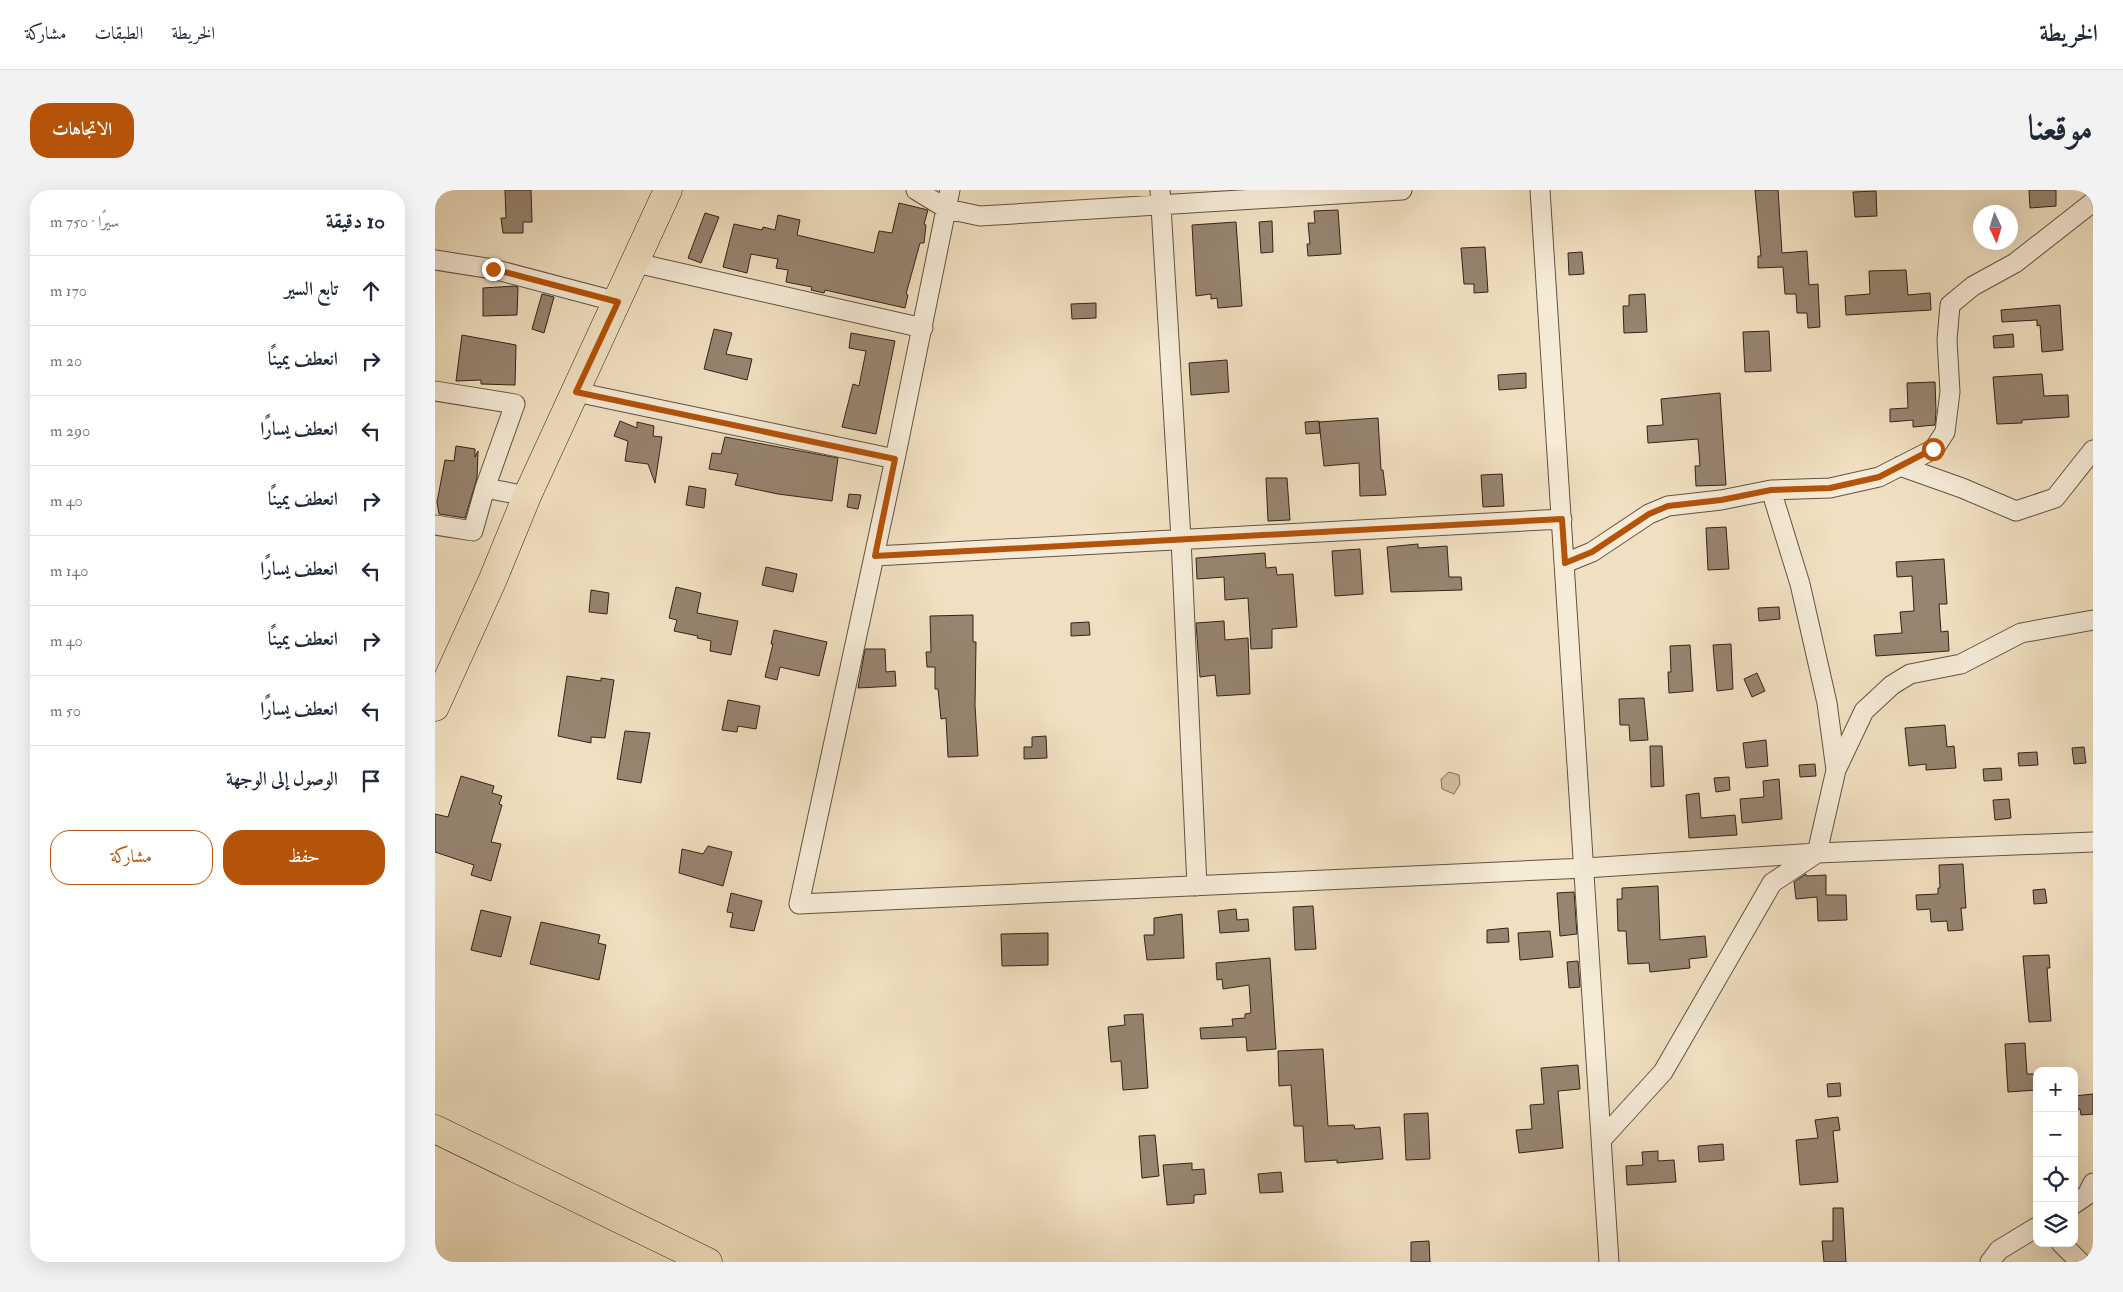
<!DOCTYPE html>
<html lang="ar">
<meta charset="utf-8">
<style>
body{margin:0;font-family:"IM FELL Double Pica",Amiri,serif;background:#f2f2f3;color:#1f2937;direction:rtl}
.controls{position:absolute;right:15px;bottom:15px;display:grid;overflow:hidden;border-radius:10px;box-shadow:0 5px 20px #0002}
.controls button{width:45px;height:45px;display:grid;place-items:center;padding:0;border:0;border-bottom:1px solid #e0e1e3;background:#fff;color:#1f2937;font:25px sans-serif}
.compass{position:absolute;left:1538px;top:15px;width:45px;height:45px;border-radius:50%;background:#fff;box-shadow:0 5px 20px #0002;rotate:176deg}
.stop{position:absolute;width:15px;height:15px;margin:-11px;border:4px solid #b45309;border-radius:50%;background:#fff}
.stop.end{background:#b45309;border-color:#fff;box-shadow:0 1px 5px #0008}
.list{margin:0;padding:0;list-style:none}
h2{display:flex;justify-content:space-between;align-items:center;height:65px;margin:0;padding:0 20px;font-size:21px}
h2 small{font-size:16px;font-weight:400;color:#747a83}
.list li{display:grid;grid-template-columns:32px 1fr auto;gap:15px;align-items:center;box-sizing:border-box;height:70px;padding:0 20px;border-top:1px solid #e0e1e3}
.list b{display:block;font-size:19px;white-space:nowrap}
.list em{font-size:16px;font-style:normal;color:#747a83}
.actions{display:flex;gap:10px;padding:15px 20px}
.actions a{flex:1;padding:11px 0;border:1px solid #b45309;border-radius:20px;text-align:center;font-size:18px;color:#b45309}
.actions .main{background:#b45309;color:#fff}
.icon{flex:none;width:28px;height:28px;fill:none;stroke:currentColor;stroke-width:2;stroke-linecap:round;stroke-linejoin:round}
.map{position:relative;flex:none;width:1658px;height:1072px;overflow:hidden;direction:ltr;border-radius:20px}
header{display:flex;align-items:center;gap:30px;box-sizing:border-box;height:70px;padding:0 25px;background:#fff;border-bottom:1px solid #e0e1e3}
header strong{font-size:24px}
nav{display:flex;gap:28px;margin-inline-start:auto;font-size:18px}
.intro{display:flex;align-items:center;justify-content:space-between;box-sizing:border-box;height:120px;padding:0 30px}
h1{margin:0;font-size:35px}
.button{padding:12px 22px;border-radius:20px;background:#b45309;color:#fff;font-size:18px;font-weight:700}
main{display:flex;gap:30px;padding:0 30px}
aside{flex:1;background:#fff;border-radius:20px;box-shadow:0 5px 20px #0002}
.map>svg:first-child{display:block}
.green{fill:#d0c0a4;stroke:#82715e}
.building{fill:#968570;stroke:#352218}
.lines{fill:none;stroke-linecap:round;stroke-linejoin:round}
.minor-casing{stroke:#645242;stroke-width:21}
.primary-casing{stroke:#352218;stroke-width:29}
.minor{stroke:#f5ebd7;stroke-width:19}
.primary{stroke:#f0e0c1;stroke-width:28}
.route{stroke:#b45309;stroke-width:6}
</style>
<header>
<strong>الخريطة</strong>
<nav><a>الخريطة</a><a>الطبقات</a><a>مشاركة</a></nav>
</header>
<div class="intro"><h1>موقعنا</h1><a class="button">الاتجاهات</a></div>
<main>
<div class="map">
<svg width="1658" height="1072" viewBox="0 0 1658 1072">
<rect width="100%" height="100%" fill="#f0e0c1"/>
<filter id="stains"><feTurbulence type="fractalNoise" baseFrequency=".004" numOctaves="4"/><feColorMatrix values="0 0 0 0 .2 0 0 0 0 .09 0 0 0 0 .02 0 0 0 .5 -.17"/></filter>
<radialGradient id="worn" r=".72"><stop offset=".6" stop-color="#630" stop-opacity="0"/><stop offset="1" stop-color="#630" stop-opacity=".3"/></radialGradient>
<!-- green -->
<path class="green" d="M1014,582L1024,585L1025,594L1019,604L1007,599L1006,589Z"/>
<!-- building -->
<path class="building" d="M70,0H96L97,32H88V43H68L66,28H71Z
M1320,0H1343L1347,63L1372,61L1374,95L1383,94L1385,137L1373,138L1372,123H1362L1361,104H1350L1348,77L1323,78V66H1326Z
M1594,0H1621V16L1595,18Z
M1441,1L1442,26L1420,27L1418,2Z
M464,13L493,20L489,34L491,35L489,53H485L471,104L473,105L470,118L390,100L389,103L376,100L377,97L351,92L353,80L341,78L343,69L316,64L312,83L288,77L299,34L327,40L328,37L340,40L343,25L365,30L362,45L439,63L444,41L457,43Z
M903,20L906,64L873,66L872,54H875L873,33H880L879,21Z
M270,23L284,27L266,73L253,68Z
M837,31L838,62L826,63L824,32Z
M801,32L807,116L783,118L782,108L776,109V104L761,106L757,35Z
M1050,57L1053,102L1039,103V94H1029L1026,58Z
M1147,62L1149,84L1134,85L1133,63Z
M1471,80L1473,105L1495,103L1496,120L1411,125L1410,106L1435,104L1434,81Z
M80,96L83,97L82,125L48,126V98Z
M107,104L119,107L109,143L97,139Z
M1210,104L1212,142L1189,143L1188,116H1194V105Z
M661,113V128L637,129L636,114Z
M1625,115L1628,160L1607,162L1605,135L1602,136V130L1567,132L1566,120Z
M279,139L297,143L291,164L317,169L312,190L269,179Z
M1334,141L1336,181L1310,182L1308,142Z
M416,143L460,151L441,244L407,237L418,194L424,196L431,161L414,158Z
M1578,144L1579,157L1559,158L1558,146Z
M27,145L81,155L80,195L46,194V190L21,191Z
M792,170L794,202L756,205L754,173Z
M1091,183V198L1064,200L1063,185Z
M1607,184L1609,206L1633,205L1634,227L1587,230V233L1562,234L1558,187Z
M1500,192L1501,221L1500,235L1478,237V230L1455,232V219L1473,218L1472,193Z
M1285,203L1291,295L1261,296L1260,276H1265L1263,249L1213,253L1212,236L1228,235L1226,209Z
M943,228L946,280H948L951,305L925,306L924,273L889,276L884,232Z
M185,231L202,238V232L219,236L218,246L227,247L220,293L213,274L190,271L193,251L179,246Z
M884,231L885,243L871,244L870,232Z
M290,247L403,268L397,311L343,304L300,295L303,284L274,279L277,263L286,264Z
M21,256L40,259V267L43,261L42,288L30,328L4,324L2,312L10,270L19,271Z
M1067,284L1069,316L1048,317L1046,285Z
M831,288H852L855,330L833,331Z
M254,296L271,299L269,318L251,315Z
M414,304L426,305L423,319L412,317Z
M1291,337L1294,379L1273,380L1271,338Z
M983,354V358L1012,356L1014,387H1026L1027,400L956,402L952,357Z
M925,359L928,404L900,406L897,361Z
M830,363L831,378L841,377L842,385L858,384L862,437L837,439V458L816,459L813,408L790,410L789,387L762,389L761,368Z
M1509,369L1512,414H1504L1506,442L1513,441L1514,461L1441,466L1439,445L1467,443L1465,422L1479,421L1477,386L1462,387L1461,372Z
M331,377L362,384L358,402L327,395Z
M241,397L266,403L262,423L303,431L296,465L275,461L276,451L262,448L263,446L239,441L242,430L234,428Z
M156,400L174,403L172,424L154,422Z
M1344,417L1345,429L1324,431L1323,418Z
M538,425V452H541L540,515L543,566L513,567L511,528L506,529L503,499H500V477H492L491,462H496L495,426Z
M789,431L790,450L813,448L815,504L782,506L780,485L765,487L761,433Z
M654,432L655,445L636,446V433Z
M339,440L392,452L384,486L345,477L342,490L330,487L338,454H336Z
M1296,454L1298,499L1282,501L1278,455Z
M1255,455L1258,501L1234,503L1233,482H1236L1235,456Z
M430,459H450L451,482L460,481L461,496L423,498Z
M1322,483L1330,501L1317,507L1309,489Z
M132,486L166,491V488L179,490L170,548L156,547V553L123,546Z
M1209,508L1213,550L1195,551L1194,535H1185L1184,509Z
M293,510L325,516L321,539L303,536L302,542L287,540Z
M1510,535L1512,557L1519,556L1521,578L1491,580V574L1474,576L1470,538Z
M190,541L215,543L206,593L182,589Z
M611,546L612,568L589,569V557H597V547Z
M1331,550L1333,576L1311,578L1308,553Z
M1215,556H1227L1229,596L1216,597Z
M1649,557L1651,573L1639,574L1637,558Z
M1602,562L1603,575L1584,576L1583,563Z
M1380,574L1381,586L1365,587L1364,575Z
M1566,578L1567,590L1549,591L1548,579Z
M26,586L59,596L57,603L67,606L64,614L67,615L56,652L66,654L56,691L36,685L39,675L0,662V624L13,627Z
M1294,587L1295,600L1281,602L1279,588Z
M1344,589L1347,629L1307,633L1305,609L1329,607L1328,591Z
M1264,603L1266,628L1300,625L1302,645L1254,648L1251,605Z
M1574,609L1576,628L1560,630L1558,610Z
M273,656L297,662L288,696L244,683L247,659L268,664Z
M1528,674L1531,718H1526L1528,740L1513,741L1512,731L1496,732L1495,719L1482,720L1481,705L1503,704V698H1505L1504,675Z
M1371,684V686L1391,685V705H1411L1412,730L1383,731L1382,707L1361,709L1359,692Z
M1223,696L1225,750L1270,746L1272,767L1254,769L1255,778L1215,782L1214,773L1193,774L1191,741H1183L1182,709H1187V698Z
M1610,699L1612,713L1599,714L1598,700Z
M1139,702L1142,744L1125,746L1122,703Z
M296,703L327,711L319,741L295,737L298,723L292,722Z
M878,716L881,759L860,760L858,717Z
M801,719L802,730L813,729L814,741L785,743L783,721Z
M46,720L76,727L66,767L36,760Z
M747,724L749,768L712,770L709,745H719V728Z
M106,732L165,745L163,753L171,755L164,790L95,774Z
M1073,738L1074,752L1052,753V740Z
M1115,741L1118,767L1085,770L1083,743Z
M613,743V775L567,776L566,744Z
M1614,765L1615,778H1612L1616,831L1594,832L1588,766Z
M835,768L841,859L812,861L811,847L766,849L765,838L798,836L797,829L810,828V824L816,823L814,795L788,799L787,789L782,790L781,773Z
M1143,771L1145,797L1134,798L1132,772Z
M708,824L713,898L688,900L686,871L676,872L673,837L690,835L689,825Z
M1590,853L1592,884H1602V900L1573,902L1570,854Z
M888,859L893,936L919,935L920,939L945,937L948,969L902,973V970L870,972L868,936H859L856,895L844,896L843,861Z
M1143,875L1145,899L1123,901L1128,958L1084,963L1081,940L1097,939L1095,915L1109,914L1106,878Z
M1405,893L1406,906L1393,907L1392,894Z
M1658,904V924L1646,925L1645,919L1639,920V906Z
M993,923L995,969L971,970L969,924Z
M1403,927L1405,940L1398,941L1403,992L1365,995L1361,950L1383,948L1380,930Z
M720,945L724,986L707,988L704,946Z
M1288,954L1289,970L1264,972L1263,956Z
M1223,961V971L1239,970L1241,992L1192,995L1191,976L1208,975L1207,962Z
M757,973V980L769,979L771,1004L759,1005V1013L732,1015L728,975Z
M846,982L848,1002L825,1003L823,984Z
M1398,1018H1408L1411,1072H1389L1387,1051H1398Z
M994,1051L995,1072H976V1052Z"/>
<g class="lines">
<!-- minor casing -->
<g class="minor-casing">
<path id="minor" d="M481,0L512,19L545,26L967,0
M515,0L460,269L364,714L1150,678L1382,663L1658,652
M725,0L746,349L762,696
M1105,0L1174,1072
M0,70L58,79L183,112
M201,73L488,138
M0,201L80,214L50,298L92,306
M141,202L460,269
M1465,276L1527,298L1581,321L1620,308L1658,260
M0,335L38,341L50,298
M440,366L1127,329
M1130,373L1157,362L1214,324L1233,316L1286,310L1336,300L1395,298L1444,287L1499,259L1510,242L1515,202L1512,150L1515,115L1538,96L1580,73L1658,12
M1401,580L1429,521L1457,495L1475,484L1526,474L1586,443L1658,430
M1167,949L1228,882L1337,693L1382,663L1401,580L1392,513L1365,394L1336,300
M1639,1014L1652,1005L1658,993
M1626,1053L1645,1072
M1555,1072L1564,1060L1602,1037"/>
</g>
<!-- primary casing -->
<g class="primary-casing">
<path id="primary" d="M0,517L58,389L92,306L233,0
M0,939L273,1072"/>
</g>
<!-- minor -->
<use href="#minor" class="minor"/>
<!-- primary -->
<use href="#primary" class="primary"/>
</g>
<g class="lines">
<!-- route -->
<path class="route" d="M58,79L183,112L141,202L460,269L440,366L1127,329L1130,373L1157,362L1214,324L1233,316L1286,310L1336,300L1395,298L1444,287L1498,259"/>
</g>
<rect width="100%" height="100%" filter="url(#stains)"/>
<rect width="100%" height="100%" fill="url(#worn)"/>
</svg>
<div class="controls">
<button>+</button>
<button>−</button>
<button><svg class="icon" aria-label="locate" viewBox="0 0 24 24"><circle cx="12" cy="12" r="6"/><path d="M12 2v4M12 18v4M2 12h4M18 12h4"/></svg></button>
<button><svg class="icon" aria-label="layers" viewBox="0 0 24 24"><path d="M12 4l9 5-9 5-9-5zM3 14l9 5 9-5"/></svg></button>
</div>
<svg class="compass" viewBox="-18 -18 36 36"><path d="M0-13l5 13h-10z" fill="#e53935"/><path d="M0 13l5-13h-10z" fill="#747a83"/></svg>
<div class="stop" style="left:1498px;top:259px"></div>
<div class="stop end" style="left:58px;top:79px"></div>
</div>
<aside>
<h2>10 دقيقة<small>سيرًا · 750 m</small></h2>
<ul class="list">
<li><svg class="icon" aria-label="ahead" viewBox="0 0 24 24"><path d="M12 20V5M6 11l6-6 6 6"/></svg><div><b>تابع السير</b></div><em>170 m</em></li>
<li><svg class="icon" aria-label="right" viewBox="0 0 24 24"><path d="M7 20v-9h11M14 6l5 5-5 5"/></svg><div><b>انعطف يمينًا</b></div><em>20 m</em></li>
<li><svg class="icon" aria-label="left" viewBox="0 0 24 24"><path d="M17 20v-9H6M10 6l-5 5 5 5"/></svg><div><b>انعطف يسارًا</b></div><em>290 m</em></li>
<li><svg class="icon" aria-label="right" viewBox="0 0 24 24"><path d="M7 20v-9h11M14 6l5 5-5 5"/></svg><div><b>انعطف يمينًا</b></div><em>40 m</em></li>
<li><svg class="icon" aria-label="left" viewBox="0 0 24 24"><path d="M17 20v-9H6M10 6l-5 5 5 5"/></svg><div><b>انعطف يسارًا</b></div><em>140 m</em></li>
<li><svg class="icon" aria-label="right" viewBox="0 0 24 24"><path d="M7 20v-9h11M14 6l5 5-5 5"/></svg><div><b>انعطف يمينًا</b></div><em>40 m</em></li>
<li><svg class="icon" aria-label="left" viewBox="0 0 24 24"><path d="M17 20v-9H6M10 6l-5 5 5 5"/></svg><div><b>انعطف يسارًا</b></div><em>50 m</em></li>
<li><svg class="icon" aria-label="arrive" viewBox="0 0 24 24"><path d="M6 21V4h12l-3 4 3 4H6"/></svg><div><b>الوصول إلى الوجهة</b></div></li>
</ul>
<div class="actions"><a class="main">حفظ</a><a>مشاركة</a></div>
</aside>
</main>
